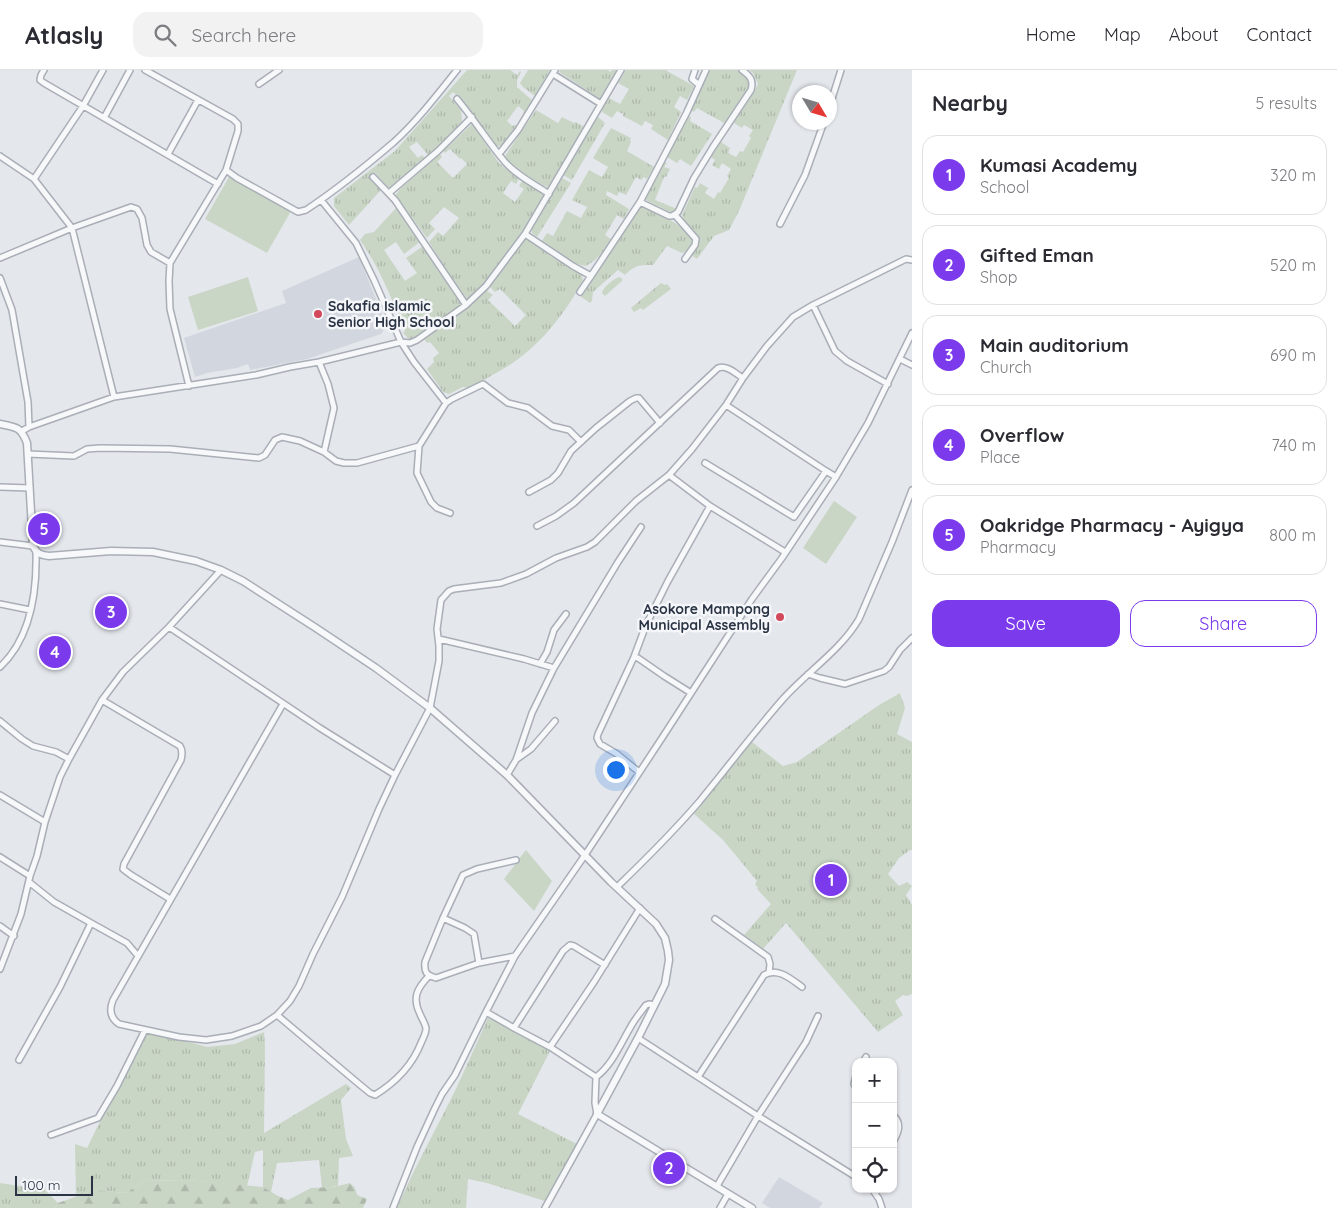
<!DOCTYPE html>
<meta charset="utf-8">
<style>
body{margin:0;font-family:Quicksand,sans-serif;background:#f2f2f3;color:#2b2b33}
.controls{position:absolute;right:15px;bottom:15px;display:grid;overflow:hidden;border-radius:10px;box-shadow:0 1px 4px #0004}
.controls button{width:45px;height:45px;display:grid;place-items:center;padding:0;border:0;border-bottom:1px solid #e1e1e2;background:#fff;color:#2b2b33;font:25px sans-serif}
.compass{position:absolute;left:792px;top:15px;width:45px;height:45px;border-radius:50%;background:#fff;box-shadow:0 1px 4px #0004;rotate:128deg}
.scale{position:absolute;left:15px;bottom:12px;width:78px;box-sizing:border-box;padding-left:5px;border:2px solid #2b3445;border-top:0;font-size:14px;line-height:18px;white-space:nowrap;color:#2b3445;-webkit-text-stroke:4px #f4f6f9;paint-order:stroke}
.you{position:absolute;left:615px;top:699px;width:18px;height:18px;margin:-12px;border:4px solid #fff;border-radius:50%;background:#1a73e8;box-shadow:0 0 0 8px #1a73e833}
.badge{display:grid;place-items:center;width:32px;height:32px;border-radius:50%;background:#7c3aed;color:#fff;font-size:16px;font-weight:700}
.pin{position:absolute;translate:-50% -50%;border:2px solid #fff;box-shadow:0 1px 5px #0006}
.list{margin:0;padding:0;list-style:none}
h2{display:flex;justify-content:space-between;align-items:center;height:65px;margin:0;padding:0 20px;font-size:21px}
h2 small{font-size:16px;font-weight:400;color:#7c7c81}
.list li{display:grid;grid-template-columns:32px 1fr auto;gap:15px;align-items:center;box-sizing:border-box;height:80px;margin:0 10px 10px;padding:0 10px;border:1px solid #e1e1e2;border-radius:15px}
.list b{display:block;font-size:19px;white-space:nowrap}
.list p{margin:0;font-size:16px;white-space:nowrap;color:#7c7c81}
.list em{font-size:16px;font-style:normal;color:#7c7c81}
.actions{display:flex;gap:10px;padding:15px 20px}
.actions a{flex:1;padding:11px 0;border:1px solid #7c3aed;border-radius:15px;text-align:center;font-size:18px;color:#7c3aed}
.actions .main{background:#7c3aed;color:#fff}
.icon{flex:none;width:28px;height:28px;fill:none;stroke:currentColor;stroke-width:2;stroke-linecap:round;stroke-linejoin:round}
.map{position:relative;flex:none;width:912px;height:1138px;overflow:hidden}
header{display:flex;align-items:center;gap:30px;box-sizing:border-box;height:70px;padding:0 25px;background:#fff;border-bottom:1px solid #e1e1e2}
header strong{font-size:24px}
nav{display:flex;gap:28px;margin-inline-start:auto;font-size:18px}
.search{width:350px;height:45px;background:#f2f2f3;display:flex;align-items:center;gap:12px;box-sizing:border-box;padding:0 18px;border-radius:15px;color:#7c7c81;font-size:19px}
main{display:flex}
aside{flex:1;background:#fff}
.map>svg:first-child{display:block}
.built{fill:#d2d6de}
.grass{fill:url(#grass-tufts)}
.forest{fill:url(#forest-firs)}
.garden{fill:#c9d6c5}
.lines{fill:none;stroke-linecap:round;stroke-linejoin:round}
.minor-casing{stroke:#a9aeb7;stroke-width:8}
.tertiary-casing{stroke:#a9aeb7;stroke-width:9}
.minor{stroke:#f7f8fa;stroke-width:5}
.tertiary{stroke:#f7f8fa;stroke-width:6}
.poi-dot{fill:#d1495b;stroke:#f4f6f9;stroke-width:2}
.labels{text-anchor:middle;stroke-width:5;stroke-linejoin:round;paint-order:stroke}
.poi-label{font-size:14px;font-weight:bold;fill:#2b3445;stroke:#f4f6f9;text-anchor:start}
</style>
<header>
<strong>Atlasly</strong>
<div class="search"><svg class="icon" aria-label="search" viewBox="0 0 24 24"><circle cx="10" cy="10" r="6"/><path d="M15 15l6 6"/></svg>Search here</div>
<nav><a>Home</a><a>Map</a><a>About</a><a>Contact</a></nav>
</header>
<main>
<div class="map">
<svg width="912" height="1138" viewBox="0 0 912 1138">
<defs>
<pattern id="grass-tufts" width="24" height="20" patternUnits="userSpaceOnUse" patternTransform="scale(1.25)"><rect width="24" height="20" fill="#c9d6c5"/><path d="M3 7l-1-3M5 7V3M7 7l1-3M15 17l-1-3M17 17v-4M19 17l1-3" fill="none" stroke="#adb8ab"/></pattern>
<pattern id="forest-firs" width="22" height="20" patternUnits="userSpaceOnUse" patternTransform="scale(1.25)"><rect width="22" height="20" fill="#c9d6c5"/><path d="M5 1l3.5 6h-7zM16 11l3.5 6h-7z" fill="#adb8ab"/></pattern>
</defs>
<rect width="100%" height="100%" fill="#e4e7ec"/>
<!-- built -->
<path class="built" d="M359,187L387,256L381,264L307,289L250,300L248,294L237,298L207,303L195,307L184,268L286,233L282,221Z
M779,1107L823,1133L819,1138H770L762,1133Z"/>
<!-- grass -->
<path class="grass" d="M467,0H510L517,5L520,1L521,2L517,10V17L533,31L525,45L523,43L524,41L518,36L507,51L512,56L515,55L517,56L502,76H496L461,30L453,22L449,26L461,40L462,52L430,85H428L417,72L409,77L418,88L422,85L425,88L392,116L389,118L375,103L370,108L381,120L349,155L334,136V128L395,81Z
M528,0H550L535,26L523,17L520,13Z
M560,0H608L610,2L612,0H618L602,27L599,28L559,2Z
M626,0H667V1L694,16L687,30L680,26L674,37L681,42L668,70L651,59L653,55L645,51L642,56L623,46V44L617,41L612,48L602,42V39L609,28L620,34L629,19L618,13Z
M710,0H737L750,10V18L726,54L697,38L694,42L691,40Z
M749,0H797L739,141L729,160L714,166L697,189L691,185L700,169L686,154L682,145L695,117L697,118L700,113L708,118L705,123L714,129L718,122L720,123L729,108L727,106L731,99L722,93L719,99L712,95L715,90L711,87L721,72L730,78L728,83L736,87L740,81L743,82L751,68L749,66L753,60L744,55L742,58L734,53L755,20L758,14L753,3Z
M536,40L558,53L562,47L574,53L576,52L584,57L548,117C534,112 512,98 505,86Z
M688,46L691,47L690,51L712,64L691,96L680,89L677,93L667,87Z
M598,47L605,53L572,110L563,105Z
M472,54L499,93L519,109L516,114L511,111L503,123L515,132L524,119L519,116L522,111L542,123L544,127L523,160L489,207L468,230L450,206L429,172L438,162L443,166L459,148L444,137L429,153L435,159L427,168L398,129L396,125L399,120L440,84L442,87L437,92L453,108L467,94L461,88L460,89L450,79L445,83L443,81Z
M611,58L631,68L630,71L631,72L627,81L654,97L647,109L644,107L641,110L636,107L626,125L619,122L617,126L607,121L606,125L629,139L624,149L617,145L605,165L611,169C605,180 597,190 586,196C569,193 556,181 542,171L547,163L553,166L567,141L581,148L587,137L572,130L589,100L602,107L608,97L593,88Z
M665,92L667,93L664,97L670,99L666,107H664L655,130L677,139L672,143L644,129Z
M562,108L571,113L537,167L532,163V158Z
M384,124H386L398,138L421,171L404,184L396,172L384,180L405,211L417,203L406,188L423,176L441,205L461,233V236L442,251L413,269H409L403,263L405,261C392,230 380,198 360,170L365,164L374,162L396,138Z
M640,136L643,137C659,145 684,153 693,171L688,181L682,183L667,176L653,195C639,195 635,195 625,205L618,200L593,222L592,231L590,233L580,226L638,138Z
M524,169H528L552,187L581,203L583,210C567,241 542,273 514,292C500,302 484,309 470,318L463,317L449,324L443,322L427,299L434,292L433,288L439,283L430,272L427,273L424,269L472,235L483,222L486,220L493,225L488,230L515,256L526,245L500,219L495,222L489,216Z
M620,207L623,210L605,226L602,223C603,217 614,208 620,207Z
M661,213L665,215L667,214L671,219L643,240L641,238L634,242L631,238Z
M900,623L905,638L897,664L912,672V780H910L899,788L888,804L899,816L907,812L912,816L906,825L912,835V924L907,926L903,925L895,931L903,945L878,962L786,853L763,879L744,865L771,834L757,819L758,818L755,814L757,811L723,770L693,743L752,672L783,696L797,692L879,635Z
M488,948L505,955L551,979L518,1044L577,1074L545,1131L487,1113L468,1109L466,1138H397L411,1107L456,1019Z
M145,960L207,977L235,974L264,962L265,976L264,1063L346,1014L351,1018L341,1030L346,1069L353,1086L339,1088L338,1116L322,1118L319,1090L277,1093L271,1122L263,1117V1080L255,1082L247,1116L188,1110L144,1111L126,1123L94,1120L76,1127L75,1074L87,1078Z
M0,1113L45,1120L58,1133L55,1138H0Z"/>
<!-- forest -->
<path class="forest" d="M188,1110L263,1117L278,1126L288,1130L311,1118L334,1117L350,1113L355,1118L357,1125L367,1129L363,1138H55L58,1133L94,1120L126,1123L144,1111Z"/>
<!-- garden -->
<path class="garden" d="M229,107L291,141L267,183L205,149Z
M248,207L258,241L198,260L188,227Z
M834,431L857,447L826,494L803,478Z
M526,780L552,811L534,841L504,809Z"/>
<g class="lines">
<!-- minor casing -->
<g class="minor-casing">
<path id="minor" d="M44,0L41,5L40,10L44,13L218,114
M145,0L233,49L238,54V61L226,100L170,193L169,211L170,239L189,316
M695,0L692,9L699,15
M553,4L601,34
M259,14L279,0
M457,29C474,49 488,72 505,92C516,105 534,114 549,124
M829,38L841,0
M104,48L130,0
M168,84L198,30
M499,84L518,60L555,0
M0,86L34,109L72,158L114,327
M226,100L237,108L298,142L306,140C336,120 366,96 394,72C417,51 438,24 457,0
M373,107L395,130L466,235
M34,109L83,36L103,0
M389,123L438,81L472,47
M321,130L356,173L374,210L401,272L414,292L446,333
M640,132L669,146H672L678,142L694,108L713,77L751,20C754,10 750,6 742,0
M675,145L696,169L695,175L685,189
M780,154L805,105L824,52
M525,164L573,196L591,206L640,132L687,42L706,0
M0,188L72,158L131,137L137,139L142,148L147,175L151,182L170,193
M0,208L12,240L28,332L29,357
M580,222L591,206
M813,235L835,281L847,291L888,314
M900,289L912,295
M319,292L328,314L334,338L324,382
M726,335L743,308L767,276L793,247L813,235L906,189L912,190
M22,361L29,357L114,327L256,305L290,297L319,292L401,272L410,273L417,270L466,235L486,216L525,164L621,0
M28,384L74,386L87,379L100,378L170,379L259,388L265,385L275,370L282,367L300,371L324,382L336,391L344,393H357L419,376
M705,393L794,447L826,401L836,407
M669,405L710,436L785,482
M0,417L30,418
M529,422L551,410L558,403L571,381L596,358L630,331L636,328H639L660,353
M450,443L437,438L431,432L417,403L419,376L446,333L452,329L483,314L508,333L528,338L552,356L569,360L581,372
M537,456L556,446L574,433L718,298C727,295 735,303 743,308
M0,472L33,476
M0,534L30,540
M169,557L320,658L395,705
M439,569L524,589L554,598
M634,587L638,588L664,606L691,623
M540,594L547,582L554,560L566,544
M0,597C31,568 37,522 36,482
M808,604L820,608L845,614L884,601L889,597L900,580L912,568
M102,630L180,676C183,681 182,685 181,690L124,794L123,799L131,805L170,829
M283,634L113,930C109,940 110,948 119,954L179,967L206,970L232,966L261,956L277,945L290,931L299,916L313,884L342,827L379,739L395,705L430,638L439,591V576L437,559L441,530L449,521L454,519L501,513L526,504L556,488L587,477L595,472L636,431L669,405L692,379L726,335L826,401
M0,651L22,669L33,676L56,682L69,689
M517,689L531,679L555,651
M639,702L617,684L600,674L597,668L598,664L634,587L646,555L668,511L710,436
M507,705L516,690L532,643L554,598L618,492L641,457
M0,725L45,752
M0,787L30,806
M617,817C645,790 673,762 699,732C727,698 754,662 783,629C807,602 841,580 859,549L892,472L912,420
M443,848L465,858L474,864L479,893
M715,849L768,887L770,894L769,903
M91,853L127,873L138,886
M0,856L14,866
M515,886L479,893L436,908C426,905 424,902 425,892L443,848L463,805L477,799L516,790
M0,899L21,844L30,806L37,786L45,752L60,707L69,689L102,630L123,602L169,557L221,500
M486,942L514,958L550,977L596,1007L595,1033L597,1044L545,1138
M277,945L359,1014L370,1023L375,1025C396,1012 412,996 421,973C423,968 426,964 426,958C425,953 422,949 420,944C412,928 417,918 429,906
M514,958L563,881L570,875L574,876L605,895
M638,968L758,1046L856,1107
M550,977L594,912L640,838
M19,990L60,917L91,853L54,832L29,812
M863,992L866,987
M856,1006L854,1014L856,1017
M596,1007C612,995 620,975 630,958C634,950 640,943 646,935L649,934L654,935
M698,1007L764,905C778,897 791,909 802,917
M893,1045C902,1053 899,1062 893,1072
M51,1065L98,1048L117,1016L145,960
M717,1116L758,1046L806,972L818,946
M872,1119L879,1129L882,1138
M393,1138L417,1077L435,1038L442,1024L455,1005L486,942L515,886L585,785L662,668L752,529L782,488L836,407L868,353L912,263
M720,1138L728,1124"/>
</g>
<!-- tertiary casing -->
<g class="tertiary-casing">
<path id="tertiary" d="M0,354C16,357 21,357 27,373L33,476C37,484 41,485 49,486L111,481L153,482L196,491L221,500L243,511L316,558L376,598L430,638L507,705L611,812L656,854L665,868L668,881L669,890L665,914L638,968L597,1044L752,1138"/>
</g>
<!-- minor -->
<use href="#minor" class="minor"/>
<!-- tertiary -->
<use href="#tertiary" class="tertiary"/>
</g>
<!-- markers -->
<g class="poi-dot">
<circle cx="318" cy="244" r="5"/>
<circle cx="780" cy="547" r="5"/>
</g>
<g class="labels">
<!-- poi labels -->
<g class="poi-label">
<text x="328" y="241">Sakafia Islamic<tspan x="328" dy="16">Senior High School</tspan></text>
<text x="770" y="544" text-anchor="end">Asokore Mampong<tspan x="770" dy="16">Municipal Assembly</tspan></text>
</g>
</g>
</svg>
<div class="controls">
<button>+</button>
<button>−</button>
<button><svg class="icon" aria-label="locate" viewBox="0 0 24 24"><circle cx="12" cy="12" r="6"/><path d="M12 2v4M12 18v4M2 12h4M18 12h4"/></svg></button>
</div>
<svg class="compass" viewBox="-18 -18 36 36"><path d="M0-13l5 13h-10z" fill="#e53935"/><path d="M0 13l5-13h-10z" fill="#7c7c81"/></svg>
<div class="scale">100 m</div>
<div class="you"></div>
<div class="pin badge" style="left:831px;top:810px">1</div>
<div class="pin badge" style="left:669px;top:1098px">2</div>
<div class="pin badge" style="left:111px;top:542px">3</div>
<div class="pin badge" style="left:55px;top:582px">4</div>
<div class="pin badge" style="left:44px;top:459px">5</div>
</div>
<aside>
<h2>Nearby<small>5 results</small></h2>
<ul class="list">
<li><span class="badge">1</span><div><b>Kumasi Academy</b><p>School</p></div><em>320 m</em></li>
<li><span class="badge">2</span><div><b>Gifted Eman</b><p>Shop</p></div><em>520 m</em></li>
<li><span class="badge">3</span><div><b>Main auditorium</b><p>Church</p></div><em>690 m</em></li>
<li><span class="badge">4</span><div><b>Overflow</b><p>Place</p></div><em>740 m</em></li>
<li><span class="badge">5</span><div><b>Oakridge Pharmacy - Ayigya</b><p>Pharmacy</p></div><em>800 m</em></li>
</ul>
<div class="actions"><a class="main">Save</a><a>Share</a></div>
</aside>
</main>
